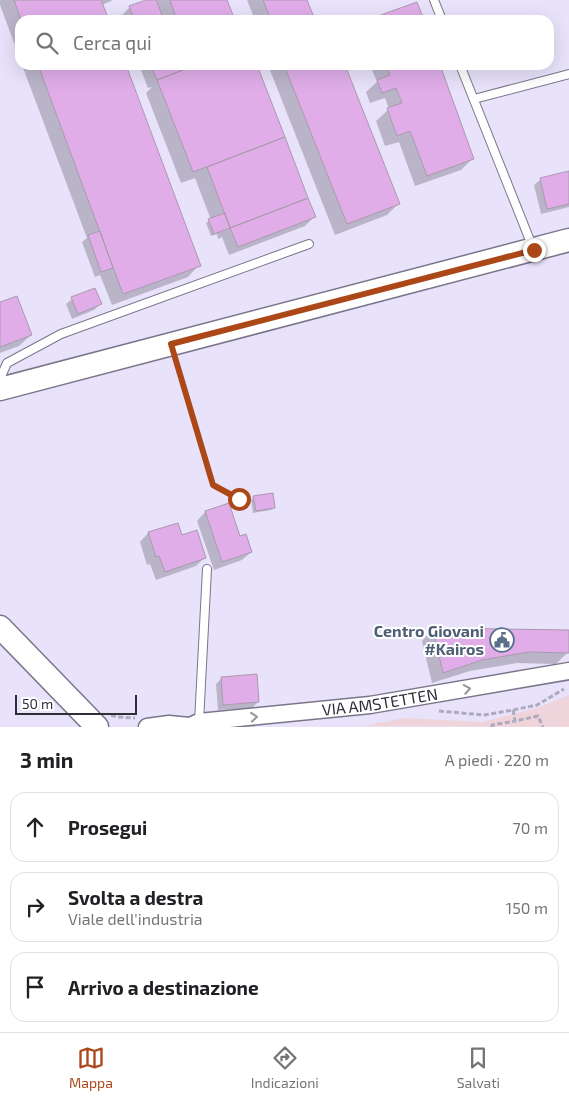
<!DOCTYPE html>
<html lang="it">
<meta charset="utf-8">
<style>
body{margin:0;font-family:"Exo 2",sans-serif;background:#f6f6f6;color:#202124}
.scale{position:absolute;left:15px;bottom:12px;width:122px;box-sizing:border-box;padding-left:5px;border:2px solid #2f2d36;border-top:0;font-size:14px;line-height:18px;white-space:nowrap;color:#2f2d36;-webkit-text-stroke:4px #fff;paint-order:stroke}
.stop{position:absolute;width:15px;height:15px;margin:-11px;border:4px solid #ac4718;border-radius:50%;background:#fff}
.stop.end{background:#ac4718;border-color:#fff;box-shadow:0 1px 5px #0008}
.list{margin:0;padding:0;list-style:none}
h2{display:flex;justify-content:space-between;align-items:center;height:65px;margin:0;padding:0 20px;font-size:21px}
h2 small{font-size:16px;font-weight:400;color:#757577}
.list li{display:grid;grid-template-columns:32px 1fr auto;gap:15px;align-items:center;box-sizing:border-box;height:70px;margin:0 10px 10px;padding:0 10px;border:1px solid #e0e0e0;border-radius:15px}
.list b{display:block;font-size:19px;white-space:nowrap}
.list p{margin:0;font-size:16px;white-space:nowrap;color:#757577}
.list em{font-size:16px;font-style:normal;color:#757577}
.icon{flex:none;width:28px;height:28px;fill:none;stroke:currentColor;stroke-width:2;stroke-linecap:round;stroke-linejoin:round}
.map{position:relative;flex:none;width:569px;height:727px;overflow:hidden}
.search{position:absolute;background:#fff;box-shadow:0 5px 20px #0002;left:15px;right:15px;top:15px;height:55px;display:flex;align-items:center;gap:12px;box-sizing:border-box;padding:0 18px;border-radius:15px;color:#757577;font-size:19px}
.sheet{height:305px;background:#fff}
nav{display:flex;justify-content:space-around;align-items:center;box-sizing:border-box;height:70px;border-top:1px solid #e0e0e0;background:#fff;font-size:14px;color:#757577}
nav a{display:grid;justify-items:center;gap:2px}
nav .on{color:#ac4718}
.map>svg:first-child{display:block}
.education{fill:#efd5db}
.shadow{fill:#0003}
.building{fill:#e0ade9;stroke:#aa9aad}
.lines{fill:none;stroke-linecap:round;stroke-linejoin:round}
.lane-casing{stroke:#7b758a;stroke-width:10}
.street-casing{stroke:#7b758a;stroke-width:19}
.secondary-casing{stroke:#7b758a;stroke-width:25}
.path{stroke:#aeaabd;stroke-width:3;stroke-dasharray:5 2.5;stroke-linecap:butt}
.lane{stroke:#fff;stroke-width:8}
.street{stroke:#fff;stroke-width:16}
.secondary{stroke:#fff;stroke-width:22}
.oneway{stroke:#97969a}
.route{stroke:#ac4718;stroke-width:6}
.labels{text-anchor:middle;stroke-width:4;stroke-linejoin:round;paint-order:stroke}
.service-label{font-size:16px;font-weight:bold;fill:#4e5e75;stroke:#fff;text-anchor:end}
.street-label{font-size:16px;fill:#2f2d36;stroke:#fff}
</style>
<div class="map">
<svg width="569" height="727" viewBox="0 0 569 727">
<rect width="100%" height="100%" fill="#e8e2fa"/>
<!-- education -->
<path class="education" d="M569,695V727L362,726L404,718L482,722L540,707Z"/>
<!-- shadow -->
<path class="shadow" d="M0,0H113L102,5L108,20H20V59L0,5Z
M149,0H226L234,20H122L121,16L130,7Z
M247,0H305L311,15L306,20H255Z
M22,65H124L199,265L188,277L112,305L100,275L95,277L82,242L87,238Z
M139,65H256L314,217L305,226L229,255L222,237L218,239L217,234L211,236L206,223L211,220L195,178L181,183L146,93L152,87L148,88Z
M268,65H344L398,204L387,215L335,235Z
M370,65H439L473,158L461,170L415,186L399,142L385,146L376,121L389,109L385,98L370,103L366,92L377,82Z
M569,173V207L541,214L534,185L540,180Z
M72,299L100,304L94,310L72,319L66,304Z
M0,303L31,335L19,346L0,353Z
M254,497L274,507L271,510L253,513L251,500Z
M205,512L240,538L251,552L242,560L214,570L197,521Z
M148,533L181,537L205,557L196,566L156,580L150,564L147,565L140,542Z
M433,629L568,631V652L556,664L517,663L470,671L432,683L422,641Z
M222,678L258,702L252,708L218,710L216,684Z"/>
<!-- building -->
<path class="building" d="M14,0H101L109,20H21Z
M146,0H156L164,20H134L129,6Z
M170,0H227L235,20H177Z
M263,0H307L313,15L299,20H271Z
M417,2L424,20H367Z
M38,65H126L201,266L123,294Z
M151,65H181L183,70L157,80Z
M196,65H257L285,137L193,172L157,80Z
M284,65H345L400,204L347,224Z
M386,65H440L474,159L427,176L410,131L397,136L387,108L402,103L396,88L382,93L377,80L390,75Z
M285,137L308,198L230,228L207,167Z
M569,171V204L547,209L540,178Z
M308,198L316,217L238,247L230,228Z
M225,213L230,228L214,234L208,219Z
M100,231L113,268L101,272L88,235Z
M95,288L102,304L78,314L71,297Z
M17,296L32,335L0,347V302Z
M273,493L275,508L256,511L253,496Z
M229,503L240,536L246,534L252,552L222,562L205,511Z
M178,523L182,535L197,530L206,558L165,572L159,556L156,557L148,532Z
M433,628L569,630V653L529,652L482,660L443,673Z
M257,674L259,702L223,705L221,677Z"/>
<g class="lines">
<!-- lane casing -->
<g class="lane-casing">
<path id="lane" d="M434,0L442,20
M460,65L533,248
M474,99L569,74
M0,379L7,363L61,334L309,244
M199,722L207,569"/>
</g>
<!-- street casing -->
<g class="street-casing">
<g id="street">
<path d="M147,727L169,724L189,726"/>
<path id="s1" d="M188,727L199,722L370,705L569,671"/>
</g>
</g>
<!-- secondary casing -->
<g class="secondary-casing">
<path id="secondary" d="M0,389L569,240
M0,627L97,727"/>
</g>
<!-- path -->
<path class="path" d="M177,362L213,485L239,499
M513,710L515,721L538,716L543,727
M439,711L484,715L513,710L537,705L564,689
M111,715L117,717L135,718
M492,727V725L515,721"/>
<!-- lane -->
<use href="#lane" class="lane"/>
<!-- street -->
<use href="#street" class="street"/>
<!-- secondary -->
<use href="#secondary" class="secondary"/>
</g>
<!-- one-way arrows -->
<defs><path id="oneway-chevron" d="M-2-3.5L2.5 0L-2 3.5" fill="none" stroke-width="1.6" stroke-linecap="round" stroke-linejoin="round" transform="scale(1.25)"/></defs>
<g class="oneway">
<use href="#oneway-chevron" transform="translate(467 689) rotate(-10)"/>
<use href="#oneway-chevron" transform="translate(254 717) rotate(-5)"/>
</g>
<g class="lines">
<!-- route -->
<path class="route" d="M239,499L213,485L171,344L534,250"/>
</g>
<!-- icons -->
<defs>
<g id="civic-ring" transform="scale(1.25)"><circle r="9.5" fill="#fff" stroke="#5c6f8a" stroke-width="1.5"/><path d="M-.6-6.5H3V-4.5H.6V-3L4-1V1h2V6H-6V1h2V-1L-.6-3ZM-1.2 2.5V6h2.4V2.5Z" fill="#5c6f8a"/></g>
</defs>
<g fill-rule="evenodd">
<use href="#civic-ring" x="502" y="640"/>
</g>
<g class="labels">
<!-- service labels -->
<g class="service-label">
<text x="484" y="637">Centro Giovani<tspan x="484" dy="18">#Kairos</tspan></text>
</g>
<!-- street labels -->
<g class="street-label">
<text dy="6" stroke="none"><textPath href="#s1" startOffset="194">VIA AMSTETTEN</textPath></text>
</g>
</g>
</svg>
<div class="scale">50 m</div>
<div class="stop" style="left:239px;top:499px"></div>
<div class="stop end" style="left:534px;top:250px"></div>
<div class="search"><svg class="icon" aria-label="search" viewBox="0 0 24 24"><circle cx="10" cy="10" r="6"/><path d="M15 15l6 6"/></svg>Cerca qui</div>
</div>
<section class="sheet">
<h2>3 min<small>A piedi · 220 m</small></h2>
<ul class="list">
<li><svg class="icon" aria-label="ahead" viewBox="0 0 24 24"><path d="M12 20V5M6 11l6-6 6 6"/></svg><div><b>Prosegui</b></div><em>70 m</em></li>
<li><svg class="icon" aria-label="right" viewBox="0 0 24 24"><path d="M7 20v-9h11M14 6l5 5-5 5"/></svg><div><b>Svolta a destra</b><p>Viale dell'industria</p></div><em>150 m</em></li>
<li><svg class="icon" aria-label="arrive" viewBox="0 0 24 24"><path d="M6 21V4h12l-3 4 3 4H6"/></svg><div><b>Arrivo a destinazione</b></div></li>
</ul>
</section>
<nav>
<a class="on"><svg class="icon" aria-label="map" viewBox="0 0 24 24"><path d="M3 6l6-2 6 2 6-2v14l-6 2-6-2-6 2zM9 4v14M15 6v14"/></svg>Mappa</a>
<a><svg class="icon" aria-label="directions" viewBox="0 0 24 24"><path d="M12 3l9 9-9 9-9-9zM9 14v-3h6M13 9l2 2-2 2"/></svg>Indicazioni</a>
<a><svg class="icon" aria-label="saved" viewBox="0 0 24 24"><path d="M7 4h10v16l-5-4-5 4z"/></svg>Salvati</a>
</nav>
